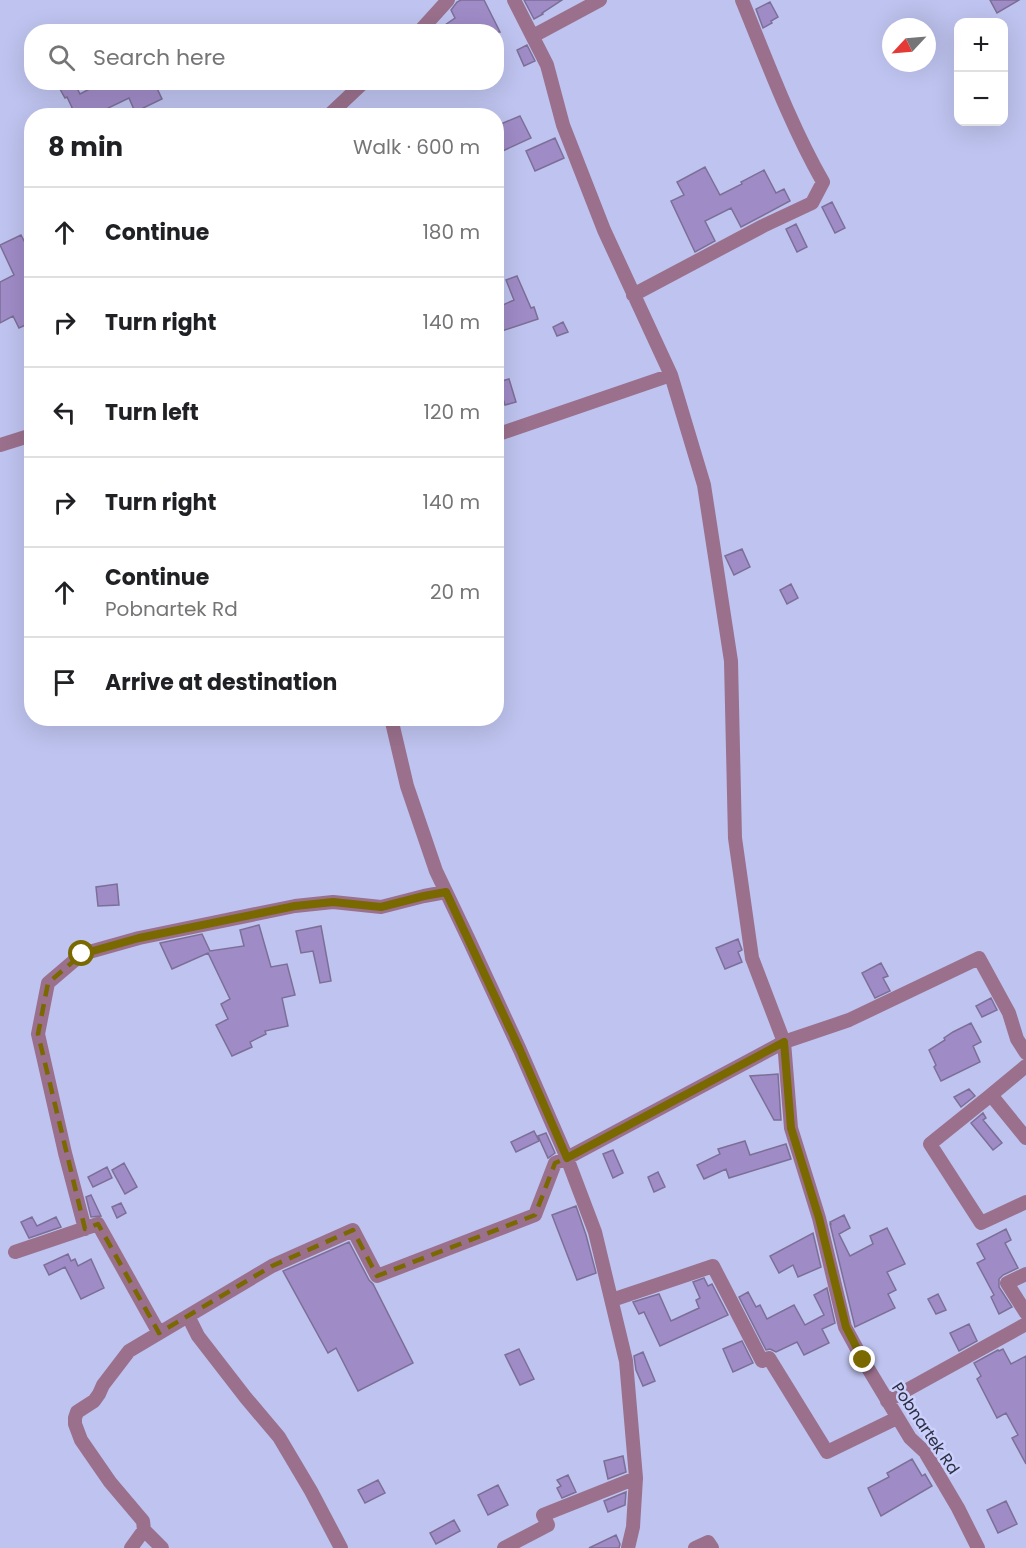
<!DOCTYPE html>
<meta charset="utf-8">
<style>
body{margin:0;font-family:Poppins,sans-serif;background:#f6f6f6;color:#202124}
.controls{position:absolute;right:18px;top:18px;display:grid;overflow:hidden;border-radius:12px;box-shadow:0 6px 24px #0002}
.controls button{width:54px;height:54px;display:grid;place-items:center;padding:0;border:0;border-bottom:2px solid #e0e0e0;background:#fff;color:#202124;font:30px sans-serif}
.compass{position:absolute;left:882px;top:18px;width:54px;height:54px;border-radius:50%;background:#fff;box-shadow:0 6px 24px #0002;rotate:244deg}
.stop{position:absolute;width:18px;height:18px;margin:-14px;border:4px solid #796900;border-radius:50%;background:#fff}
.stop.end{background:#796900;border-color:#fff;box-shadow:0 2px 6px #0008}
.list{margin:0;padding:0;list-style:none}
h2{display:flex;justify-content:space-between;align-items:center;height:78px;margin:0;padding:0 24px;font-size:26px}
h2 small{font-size:20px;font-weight:400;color:#757577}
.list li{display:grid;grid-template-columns:39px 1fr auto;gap:18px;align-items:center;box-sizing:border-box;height:90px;padding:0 24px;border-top:2px solid #e0e0e0}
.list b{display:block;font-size:22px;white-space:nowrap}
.list p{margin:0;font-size:20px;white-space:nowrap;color:#757577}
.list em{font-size:20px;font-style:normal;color:#757577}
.icon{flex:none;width:33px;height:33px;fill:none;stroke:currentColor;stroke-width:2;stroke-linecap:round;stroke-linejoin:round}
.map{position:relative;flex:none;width:1026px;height:1548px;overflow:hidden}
.search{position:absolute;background:#fff;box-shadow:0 6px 24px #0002;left:24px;top:24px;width:480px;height:66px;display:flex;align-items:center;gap:15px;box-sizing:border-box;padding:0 21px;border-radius:24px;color:#757577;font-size:22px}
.panel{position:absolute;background:#fff;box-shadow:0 6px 24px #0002;left:24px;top:108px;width:480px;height:618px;border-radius:24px}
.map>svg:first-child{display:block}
.building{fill:#9f8bc6;stroke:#7c6f97;stroke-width:1.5}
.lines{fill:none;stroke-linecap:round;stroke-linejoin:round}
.minor{stroke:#9a708c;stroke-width:14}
.route{stroke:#796900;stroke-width:8}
.marked{fill:none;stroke:#796900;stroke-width:4.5;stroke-dasharray:12 8;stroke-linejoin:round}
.labels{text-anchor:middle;stroke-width:5;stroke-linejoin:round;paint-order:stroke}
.street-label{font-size:16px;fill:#2d2f40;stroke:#cbd0fd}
</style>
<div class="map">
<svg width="1026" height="1548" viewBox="0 0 1026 1548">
<rect width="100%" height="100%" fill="#bec3ef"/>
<!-- building -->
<path class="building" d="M461,0H484L500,32H449L445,25L455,18L451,10L457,2Z
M524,0H562L542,13L543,14L534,19Z
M990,0H1019L997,13Z
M770,2L778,17L771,21L772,23L763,28L756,9Z
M527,45L535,61L524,66L517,50Z
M56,82H74L80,94L103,82H134L138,89L154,82L162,99L135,112L129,98L106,109L108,113L102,116H76L67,97L65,98Z
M520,116L531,138L496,154V126Z
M555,138L564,158L535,171L526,151Z
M705,167L720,195L742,184L741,182L764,170L776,193L784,189L790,201L741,227L731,208L705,221L715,241L695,252L671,201L684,195L677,182Z
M832,202L845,228L835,233L822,207Z
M796,224L807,247L797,252L786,229Z
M21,235L32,256V322L19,328L13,316L0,323V282L14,275L0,245Z
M517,276L531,308L534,307L538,319L496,333V308L514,300L506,280Z
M563,322L568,332L557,336L553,327Z
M509,379L516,402L505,405L498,382Z
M742,549L750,567L734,575L725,556Z
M791,584L798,598L787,604L780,590Z
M117,884L119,905L98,906L96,887Z
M259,925L271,967L287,964L295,995L282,998L288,1026L265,1031L266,1034L250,1042L252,1047L232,1056L216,1025L228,1019L221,1004L230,999L208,953L172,969L160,943L202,934L210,951L244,946L240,930Z
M321,926L331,981L320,983L313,951L301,953L296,931Z
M738,939L742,950L738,952L742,962L725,969L716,948Z
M881,963L888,976L883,978L890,991L875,998L862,973Z
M991,998L997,1010L982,1017L976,1006Z
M971,1023L981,1042L973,1046L980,1062L941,1081L934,1067L936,1065L929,1050L945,1040L944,1038L953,1032Z
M778,1074L781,1120H774L750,1076Z
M969,1089L975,1096L961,1107L954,1097Z
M983,1113L986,1118L983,1120L1002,1143L993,1150L971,1123Z
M534,1131L539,1141L516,1152L511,1142Z
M546,1133L555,1153L548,1158L538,1136Z
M745,1141L750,1155L786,1144L791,1159L729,1178L726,1169L704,1179L697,1165L720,1154L718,1149Z
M613,1150L623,1173L613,1178L603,1154Z
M124,1163L137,1187L125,1194L112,1170Z
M107,1167L112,1178L93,1187L88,1177Z
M658,1172L665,1187L654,1192L648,1177Z
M91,1195L101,1216L91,1217L86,1197Z
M121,1203L126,1213L117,1218L112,1207Z
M576,1206L586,1235L596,1273L577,1280L552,1215Z
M844,1215L850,1228L839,1234L850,1256L873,1244L870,1236L887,1228L905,1264L887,1272L896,1290L888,1294L895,1308L855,1327L830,1224H831L830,1222Z
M32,1217L37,1226L56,1217L61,1227L29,1238L21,1222Z
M1006,1229L1011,1240L1005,1243L1018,1268L1003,1275L999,1279V1287L1012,1307L999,1314L991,1297L994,1295L977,1263L985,1259L977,1244Z
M813,1233L821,1267L798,1277L793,1265L779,1273L770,1256Z
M349,1242L369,1280L373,1284L413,1363L358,1391L336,1348L328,1353L283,1271Z
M68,1254L71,1261L75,1259L78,1266L91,1259L104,1288L81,1299L65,1267L49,1275L44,1265Z
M704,1278L708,1286L712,1284L728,1315L660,1346L644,1312L639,1314L633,1302L659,1294L671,1321L699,1308L696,1300L700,1298L693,1282Z
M827,1288L835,1323L822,1329L829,1343L804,1355L797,1342L776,1352L770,1349L766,1350L739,1297L748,1292L756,1307L760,1305L767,1319L794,1305L805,1325L824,1315L814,1295Z
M938,1294L946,1310L936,1314L928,1299Z
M969,1324L977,1341L959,1351L950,1333Z
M742,1341L753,1363L733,1372L723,1349Z
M519,1349L534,1379L520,1385L505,1355Z
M1003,1349L1011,1364L1026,1356V1464L1012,1438L1018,1435L1006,1413L997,1418L977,1379L981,1376L974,1363L998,1350L999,1351Z
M643,1352L655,1381L643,1386L636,1370L634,1356Z
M623,1456L626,1472L608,1479L604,1461Z
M912,1459L922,1476L925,1474L932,1486L881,1516L868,1488L889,1477L887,1473Z
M568,1475L576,1492L562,1498L557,1488L561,1486L557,1480Z
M378,1480L385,1493L365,1503L358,1490Z
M498,1485L508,1505L488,1515L478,1495Z
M626,1492L625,1505L608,1512L604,1501Z
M1006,1501L1017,1524L998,1533L987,1510Z
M454,1520L460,1531L436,1544L430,1533Z
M616,1535L620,1544L619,1548H589Z"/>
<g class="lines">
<!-- minor -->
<path class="minor" d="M514,0L547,65L563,125L604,230L671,375L704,485L731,661L735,838L752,958L784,1042L849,1020L979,958L1009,1013L1017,1039L1026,1053
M419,32L448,0
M533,36L600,0
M328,116L364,82
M633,295L763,226L812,203L823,182C790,124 767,61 742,0
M496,435L671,375
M0,445L32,435
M391,718L407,786L436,871L469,940L520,1050L567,1158L595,1232L626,1361L636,1478L633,1527L628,1548
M1026,1066L991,1095L1026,1138
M991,1095L930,1144L981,1223L1026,1202
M85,1229L65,1153L38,1034L48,983L82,954L139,938L295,906L333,902L381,907L424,896L446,892
M15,1252L98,1224L159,1333
M1026,1274L1007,1283L1026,1313
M612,1300L713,1266L762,1361L769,1358L827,1452L897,1418
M188,1316L198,1336L246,1398L279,1437L311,1491L341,1548
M887,1401L1026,1324
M144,1530L162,1548
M131,1548L144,1530L143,1521L110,1482L81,1440L75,1424V1418L77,1412L94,1401L99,1394L103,1385L129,1351L272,1266L353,1230L377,1276L535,1215L555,1163L567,1158L784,1042L791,1128L819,1218L845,1327L863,1360L910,1438L925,1452L958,1508L978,1548
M504,1548L548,1525L543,1515L636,1478
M695,1548L708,1542L712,1548"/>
</g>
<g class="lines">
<!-- route -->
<path class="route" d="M82,954L139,938L295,906L333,902L381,907L424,896L446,892L520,1050L567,1158L784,1042L791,1128L819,1218L846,1327L863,1360"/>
</g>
<!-- marked area -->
<path class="marked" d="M446,892L567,1158L555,1163L535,1215L377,1276L353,1230L272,1266L159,1333L98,1224L85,1229L38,1034L48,983L82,954L139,938L295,906L333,902L381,907Z"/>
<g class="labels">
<!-- street labels -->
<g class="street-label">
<text transform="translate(926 1428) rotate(56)" y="6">Pobnartek Rd</text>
</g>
</g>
</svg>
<div class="controls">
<button>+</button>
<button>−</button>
</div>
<svg class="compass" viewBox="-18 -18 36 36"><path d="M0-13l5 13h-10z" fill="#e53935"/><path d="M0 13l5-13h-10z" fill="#757577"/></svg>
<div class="stop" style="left:82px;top:954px"></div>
<div class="stop end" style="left:863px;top:1360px"></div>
<div class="search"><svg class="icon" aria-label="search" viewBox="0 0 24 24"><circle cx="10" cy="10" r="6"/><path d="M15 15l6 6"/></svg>Search here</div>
<section class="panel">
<h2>8 min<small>Walk · 600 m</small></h2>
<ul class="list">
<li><svg class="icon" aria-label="ahead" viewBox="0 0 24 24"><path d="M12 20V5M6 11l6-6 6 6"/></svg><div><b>Continue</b></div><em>180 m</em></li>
<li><svg class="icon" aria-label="right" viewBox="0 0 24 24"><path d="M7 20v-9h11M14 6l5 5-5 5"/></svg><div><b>Turn right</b></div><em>140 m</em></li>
<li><svg class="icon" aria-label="left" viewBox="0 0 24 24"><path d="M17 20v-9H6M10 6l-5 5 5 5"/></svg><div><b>Turn left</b></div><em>120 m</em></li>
<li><svg class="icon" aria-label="right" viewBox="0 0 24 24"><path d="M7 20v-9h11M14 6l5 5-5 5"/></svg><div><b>Turn right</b></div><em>140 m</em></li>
<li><svg class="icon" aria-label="ahead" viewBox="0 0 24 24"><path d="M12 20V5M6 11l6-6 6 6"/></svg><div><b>Continue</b><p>Pobnartek Rd</p></div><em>20 m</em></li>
<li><svg class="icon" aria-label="arrive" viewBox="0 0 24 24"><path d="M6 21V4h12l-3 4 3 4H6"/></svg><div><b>Arrive at destination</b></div></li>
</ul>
</section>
</div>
